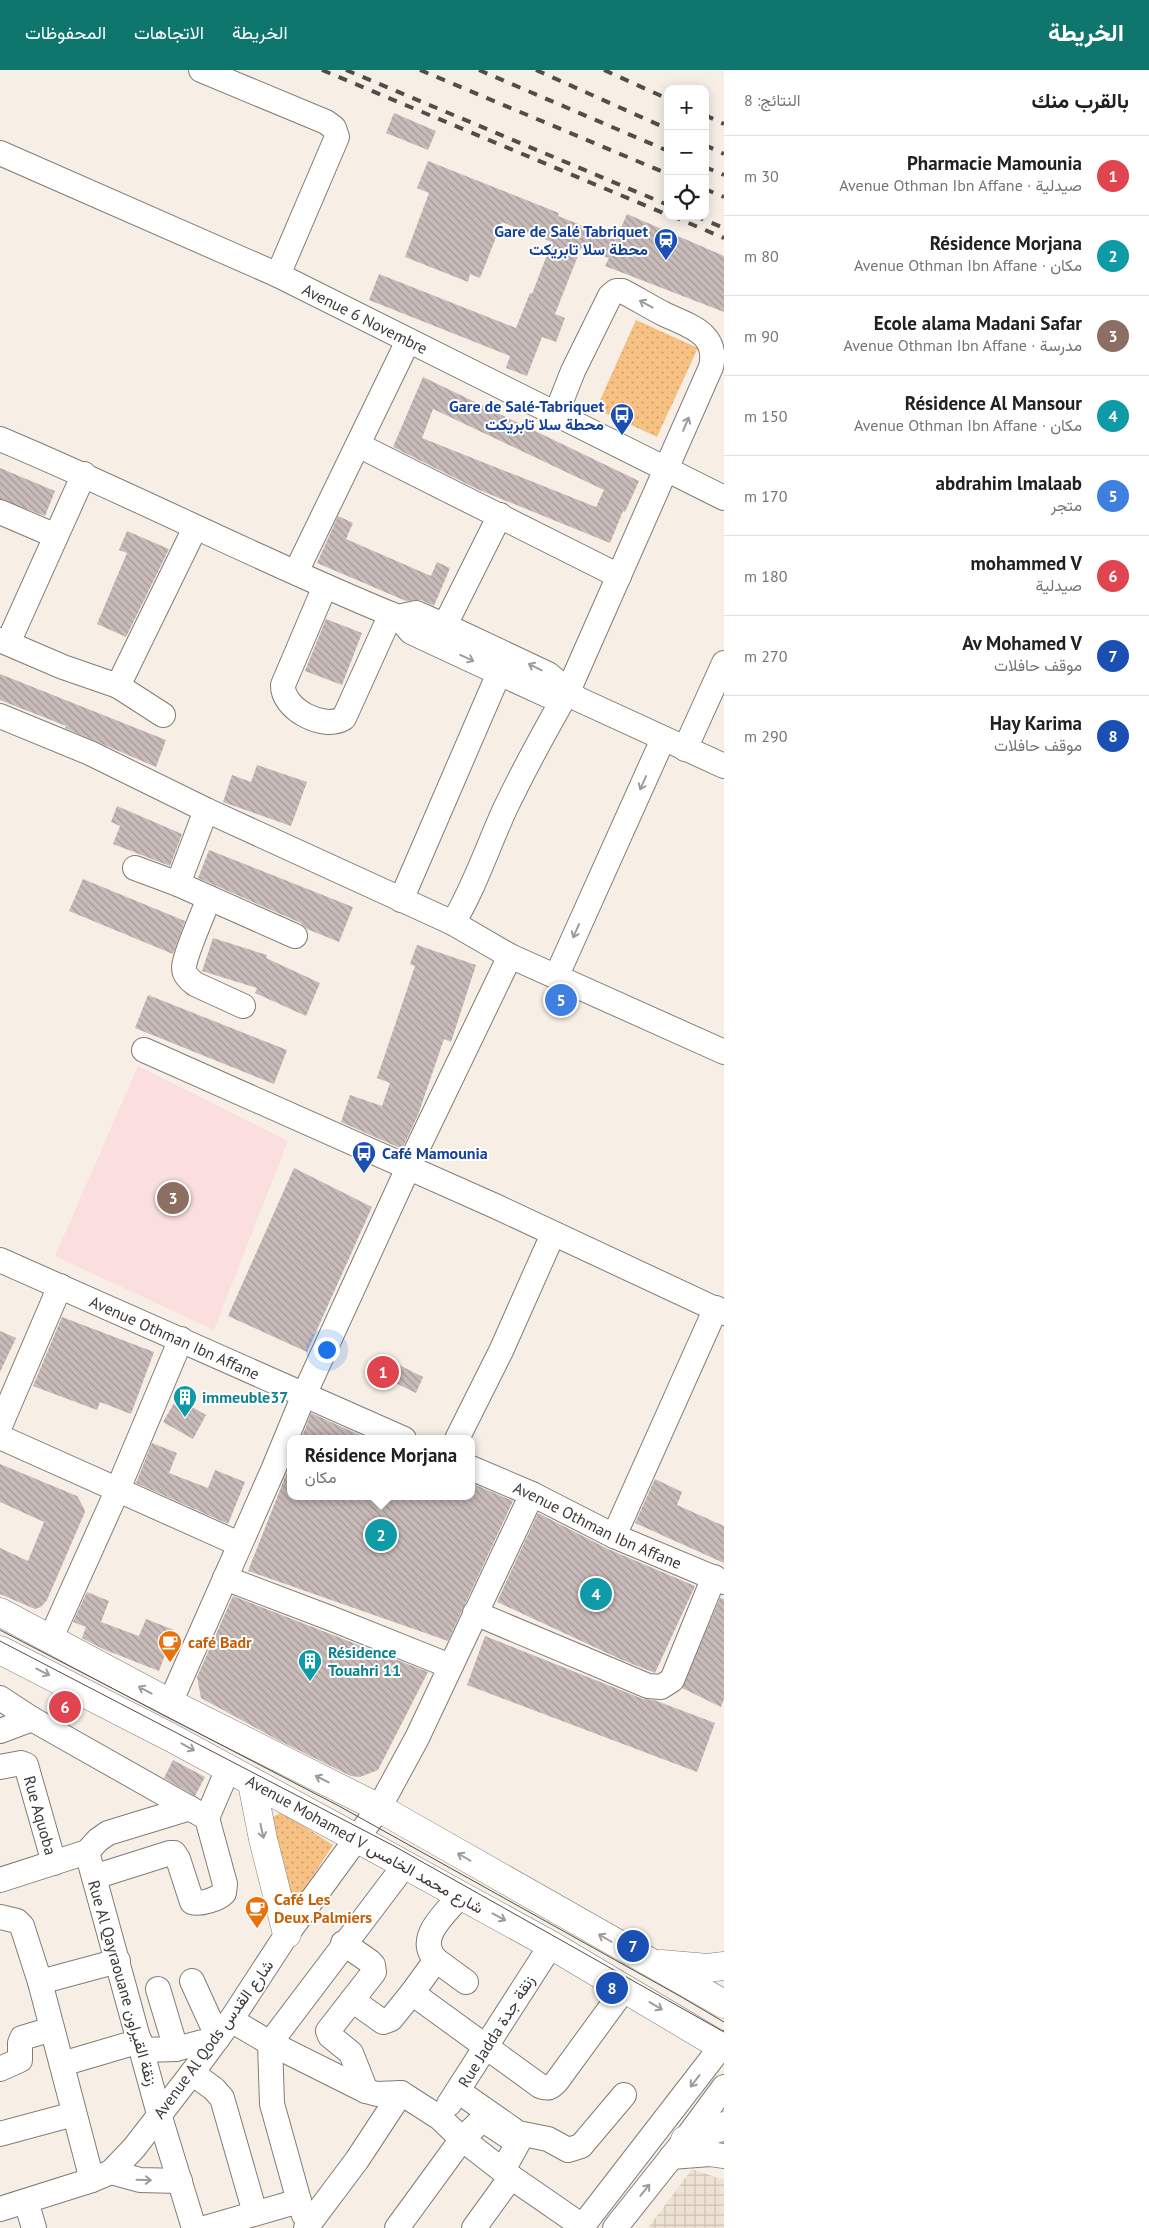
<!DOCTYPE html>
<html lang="ar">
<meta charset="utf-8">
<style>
body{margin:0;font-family:"PT Sans",Vazirmatn,sans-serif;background:#f2f2f2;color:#202124;direction:rtl}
.controls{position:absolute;right:15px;top:15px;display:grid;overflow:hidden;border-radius:10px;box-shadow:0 2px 12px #0003}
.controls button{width:45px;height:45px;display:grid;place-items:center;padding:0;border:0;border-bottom:1px solid #e0e0e0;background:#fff;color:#202124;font:25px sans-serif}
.you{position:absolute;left:326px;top:1279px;width:18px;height:18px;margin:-12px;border:4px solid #fff;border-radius:50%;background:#1a73e8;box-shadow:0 0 0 8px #1a73e833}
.badge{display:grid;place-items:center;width:32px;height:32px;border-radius:50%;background:#0f766e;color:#fff;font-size:16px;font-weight:700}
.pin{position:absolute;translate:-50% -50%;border:2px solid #fff;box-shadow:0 1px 5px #0006}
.popup{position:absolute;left:287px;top:1365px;width:188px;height:65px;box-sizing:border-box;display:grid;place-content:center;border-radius:10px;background:#fff;filter:drop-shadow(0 1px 4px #0005);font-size:16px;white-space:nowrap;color:#757577}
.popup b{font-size:19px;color:#202124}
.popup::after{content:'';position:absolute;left:50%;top:100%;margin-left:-10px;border:10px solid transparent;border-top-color:#fff}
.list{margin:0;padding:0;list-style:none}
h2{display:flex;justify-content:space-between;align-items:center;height:65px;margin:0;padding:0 20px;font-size:21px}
h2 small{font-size:16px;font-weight:400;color:#757577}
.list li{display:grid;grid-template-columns:32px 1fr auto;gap:15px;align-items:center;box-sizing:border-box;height:80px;padding:0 20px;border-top:1px solid #e0e0e0}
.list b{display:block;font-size:19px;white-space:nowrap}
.list p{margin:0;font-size:16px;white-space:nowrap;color:#757577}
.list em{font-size:16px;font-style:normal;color:#757577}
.icon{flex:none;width:28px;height:28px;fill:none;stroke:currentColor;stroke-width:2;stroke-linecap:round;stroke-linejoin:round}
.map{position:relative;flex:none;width:724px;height:2158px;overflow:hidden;direction:ltr}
header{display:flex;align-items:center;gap:30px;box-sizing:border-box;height:70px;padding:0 25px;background:#0f766e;color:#fff}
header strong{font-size:24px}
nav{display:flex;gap:28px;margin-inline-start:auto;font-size:18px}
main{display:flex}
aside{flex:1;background:#fff}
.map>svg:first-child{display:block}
.industrial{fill:url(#industrial-grid)}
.education{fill:#fadfde}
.park{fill:url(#park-dots)}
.building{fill:url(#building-back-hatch);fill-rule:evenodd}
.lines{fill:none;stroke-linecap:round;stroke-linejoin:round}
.minor-casing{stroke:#837c75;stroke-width:26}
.major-casing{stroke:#837c75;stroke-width:29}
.minor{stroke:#fff;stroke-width:24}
.major{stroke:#fff;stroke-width:28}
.tram{stroke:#514d49;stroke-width:1}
.rail{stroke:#514d49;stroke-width:4;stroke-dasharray:9 9;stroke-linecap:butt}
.oneway{stroke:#9e9c9b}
.labels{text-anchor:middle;stroke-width:4;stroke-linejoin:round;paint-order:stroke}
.transit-label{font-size:16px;font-weight:bold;fill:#164399;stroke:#fff;text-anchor:end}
.street-label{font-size:16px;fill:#3d3a37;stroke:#fff}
.culture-label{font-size:16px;font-weight:bold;fill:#0d838f;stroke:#fff;text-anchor:start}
.food-label{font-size:16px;font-weight:bold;fill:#c56008;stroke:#fff;text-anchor:start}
</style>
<header>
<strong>الخريطة</strong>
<nav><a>الخريطة</a><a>الاتجاهات</a><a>المحفوظات</a></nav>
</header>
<main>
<aside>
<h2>بالقرب منك<small>النتائج: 8</small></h2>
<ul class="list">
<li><span class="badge" style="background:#e0444e">1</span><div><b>Pharmacie Mamounia</b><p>صيدلية · Avenue Othman Ibn Affane</p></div><em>30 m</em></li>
<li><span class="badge" style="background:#0f9aa8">2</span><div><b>Résidence Morjana</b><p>مكان · Avenue Othman Ibn Affane</p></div><em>80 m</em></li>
<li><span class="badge" style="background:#8d6e63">3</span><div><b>Ecole alama Madani Safar</b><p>مدرسة · Avenue Othman Ibn Affane</p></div><em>90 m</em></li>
<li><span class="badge" style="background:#0f9aa8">4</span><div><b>Résidence Al Mansour</b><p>مكان · Avenue Othman Ibn Affane</p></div><em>150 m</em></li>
<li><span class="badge" style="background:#3f7fe0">5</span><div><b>abdrahim lmalaab</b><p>متجر</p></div><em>170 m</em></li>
<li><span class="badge" style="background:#e0444e">6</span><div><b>mohammed V</b><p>صيدلية</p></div><em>180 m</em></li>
<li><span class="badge" style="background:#1a4fb4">7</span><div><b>Av Mohamed V</b><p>موقف حافلات</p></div><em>270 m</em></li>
<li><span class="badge" style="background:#1a4fb4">8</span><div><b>Hay Karima</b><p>موقف حافلات</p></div><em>290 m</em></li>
</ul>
</aside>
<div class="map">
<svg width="724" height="2158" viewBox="0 0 724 2158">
<defs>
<pattern id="industrial-grid" width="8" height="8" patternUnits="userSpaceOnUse" patternTransform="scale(1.25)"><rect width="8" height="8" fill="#eee2d3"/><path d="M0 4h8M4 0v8" fill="none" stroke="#cdc3b6"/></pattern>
<pattern id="park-dots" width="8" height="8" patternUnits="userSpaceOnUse" patternTransform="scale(1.25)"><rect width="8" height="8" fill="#f6c183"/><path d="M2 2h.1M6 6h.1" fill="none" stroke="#c89e6c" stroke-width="1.8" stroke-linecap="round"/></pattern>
<pattern id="building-back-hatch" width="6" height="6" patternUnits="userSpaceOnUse" patternTransform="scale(1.25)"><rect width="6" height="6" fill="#c8bbba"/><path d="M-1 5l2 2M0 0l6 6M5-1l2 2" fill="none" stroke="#a49998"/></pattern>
</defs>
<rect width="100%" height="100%" fill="#f7efe6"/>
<!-- industrial -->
<path class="industrial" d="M692,2099L724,2110V2158H648Z"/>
<!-- education -->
<path class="education" d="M138,996L288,1071L214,1260L55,1186Z"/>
<!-- park -->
<path class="park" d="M636,250L698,278L657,367L596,339Z
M282,1742L333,1775L301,1824L294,1832H290L271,1748Z"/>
<!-- building -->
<path class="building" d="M394,43L436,61L428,80L386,63Z
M428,91L559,143L558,146L616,169L627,144L724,186V242L605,196L609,188L581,178L555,244L565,248L556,272L542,267L527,306L506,298L510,286L369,230L379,204L516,258L530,223L532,224L552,172L502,152L480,208L470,204L468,212L405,187L429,123L417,118Z
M423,307L639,411L625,442L623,441L610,473L477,419L393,377ZM433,339L604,420L596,437L422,368Z
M0,398L55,421L45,446L0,429Z
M338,446L353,453L346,469L431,506L437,492L450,498L434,536L421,530L406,531L317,493Z
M127,461L169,479L126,567L97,554L127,483L119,480Z
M326,549L362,563L342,615L305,601Z
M0,604L166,670L156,697L65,658L66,656L0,630Z
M257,695L307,712L291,756L223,732L232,705L251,712Z
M117,736L182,764L170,796L113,774L120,756L111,752Z
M209,780L353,837L339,872L307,859L301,853L198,808Z
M83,809L185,851L173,884L69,841Z
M213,868L267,885L266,888L320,913L306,946L255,923L257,918L202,901Z
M417,875L476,895L451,972L444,969L418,1045L402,1079L341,1052L350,1025L382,1036L390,1013L377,1008L415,896L410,894Z
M148,925L287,980L274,1014L135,958Z
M294,1098L372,1137L307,1282L228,1246Z
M62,1247L154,1282L131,1344L100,1332L97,1340L33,1316Z
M0,1261L16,1268L0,1302Z
M381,1286L423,1307L416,1323L373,1302Z
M177,1328L206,1345L193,1369L163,1352Z
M311,1343L369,1369H301Z
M152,1373L177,1383L169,1403L208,1418L215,1400L245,1412L228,1454L136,1413Z
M291,1392V1426H471V1413L513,1431L448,1571L248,1501Z
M0,1394L77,1426L84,1438L85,1442L47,1530L41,1537L35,1539L0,1524V1478L28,1491L44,1452L0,1432Z
M655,1409L682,1422L677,1435L724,1456V1493L635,1453Z
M538,1443L608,1479L695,1516L655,1603L620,1589L497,1532Z
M87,1522L109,1531L101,1552L139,1566L146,1549L174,1560L159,1601L103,1579L82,1568L86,1557L73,1552Z
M233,1526L428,1602L378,1700L360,1707L351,1706L278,1670L201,1628L197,1607Z
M720,1528L724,1529V1629L721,1637L682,1618Z
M485,1566L643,1629L654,1630L715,1653L697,1702L467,1615Z
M173,1690L205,1707L195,1726L164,1708Z"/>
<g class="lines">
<!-- minor casing -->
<g class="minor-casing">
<g id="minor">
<path d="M201,0L326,52L334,58L337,67L278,205"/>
<path id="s1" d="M0,83L278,205L724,428"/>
<path d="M0,369C134,425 263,492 398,547L411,562L499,603L547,625L574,626"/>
<path d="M358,375L619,506"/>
<path d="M0,442L56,466"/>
<path d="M296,502L408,271"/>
<path d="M325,516L283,615C282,639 324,661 344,648L391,544"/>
<path d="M398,547L416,543L461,563L548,604L578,629L724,696"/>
<path d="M438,569L500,445"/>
<path d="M0,570L63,597L118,616L195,458"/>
<path d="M8,573L84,404"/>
<path d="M118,616L163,645"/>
<path d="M0,646L90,683L206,740L453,853L510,886L724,982"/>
<path d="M685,679L724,593"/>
<path d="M135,798L178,814L295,866"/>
<path d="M178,814L206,740"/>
<path d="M209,828C204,842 184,886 184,898C184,905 190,910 195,914L243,936"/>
<path d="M401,830L499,603"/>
<path d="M453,853C474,818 487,779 504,741C524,699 546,659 569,619L711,297C719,263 689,256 664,244C650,237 636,228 622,221H616L610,226L573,301L556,344"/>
<path d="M557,905L663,669"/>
<path d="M144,980L495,1136L724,1243"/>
<path id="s2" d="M0,1190L404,1369"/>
<path d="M0,1356L60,1216"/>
<path d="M0,1367L239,1474"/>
<path d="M457,1369L501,1281L553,1164"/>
<path id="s3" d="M471,1398L532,1424L614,1466L724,1512"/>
<path d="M614,1466L716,1238"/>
<path d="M225,1508L330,1548L450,1596"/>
<path d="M475,1543L648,1616L661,1617L672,1610L714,1507"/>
<path d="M50,1570L118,1419L181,1269"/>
<path d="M0,1628L32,1649L207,1748L228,1699"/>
<path d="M170,1633L273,1400L304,1325L408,1098L510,886"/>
<path d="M0,1661L32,1649"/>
<path id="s4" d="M0,1697L21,1693L26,1695L54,1793"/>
<path d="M87,1782L159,2044L194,2158"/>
<path d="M94,1807L170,1783H174L178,1789L192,1832C200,1835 218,1829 224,1823L225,1814L207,1748"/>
<path d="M0,1810L87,1782L98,1770L108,1763L190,1738"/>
<path d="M0,1847L17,1851L22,1856L40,1912L92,2110"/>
<path d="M343,1873L369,1891L373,1895L374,1902L328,1961L330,1966L351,1983L366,2021"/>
<path d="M436,1890L466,1912"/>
<path d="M40,1912L118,1891"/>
<path d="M158,1919L176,1979"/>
<path d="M412,1923L436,1890C415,1868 445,1844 460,1826"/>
<path d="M352,1930L383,1952L391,1949L412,1923L540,2016C548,2019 551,2018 557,2011L625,1918"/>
<path d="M231,1950L270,1973L272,2034L299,2131"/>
<path d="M142,1980L176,1979L218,1968L192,1911"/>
<path d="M62,1994L140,1971"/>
<path d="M0,1999L20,1990V1973L22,1968L52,1959"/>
<path d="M192,2003L214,2019L222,2028L255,2143"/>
<path d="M458,2021L518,2063L548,2069L568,2080L581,2076L624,2025"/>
<path d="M401,2023L377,2024L366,2021L270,1973L404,1796"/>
<path d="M449,2034L551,1875"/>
<path d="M0,2064L74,2044"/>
<path d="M671,2087L710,2084L724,2086"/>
<path d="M111,2102L140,2110L180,2111"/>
<path d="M26,2131L34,2158"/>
<path d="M0,2139L92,2110L111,2102L134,2078L192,2003L231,1950L287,1864L379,1738L417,1668L532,1424"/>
<path d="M205,2158L299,2131L304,2145"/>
<path d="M306,2158L357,2090L401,2023L440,2048L462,2069L511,2107L582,2156"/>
<path d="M397,2158L462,2069L481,2051H485L518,2073L503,2100"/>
<path d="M474,2158L511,2107"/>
<path d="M581,2158L724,1973"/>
<path d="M615,2158L685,2070L724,2017"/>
</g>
</g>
<!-- major casing -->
<g class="major-casing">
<path id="major" d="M0,1542L170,1633L379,1738L724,1934
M0,1580L172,1668L356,1768L551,1875L724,1978
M252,1713L263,1769L287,1864
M661,1894L708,1898L724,1896
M685,2070L724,2056"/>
</g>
<!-- minor -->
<use href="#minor" class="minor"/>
<!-- major -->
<use href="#major" class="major"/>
<!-- tram -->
<path class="tram" d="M0,1560L339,1736L678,1925L724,1952
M0,1571L394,1776L724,1962"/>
<!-- rail -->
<path class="rail" d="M322,0L668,145
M346,0L668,135
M420,0L668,104
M479,0L668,81
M536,0L668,59
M604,0L668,29
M705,45L724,54
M705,75L724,84
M705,97L724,105
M705,119L724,127
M672,146L724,168
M695,146L724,158"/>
</g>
<!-- one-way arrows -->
<defs><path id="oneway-shaft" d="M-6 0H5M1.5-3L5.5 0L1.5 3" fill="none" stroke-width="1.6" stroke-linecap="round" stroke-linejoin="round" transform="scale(1.25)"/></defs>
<g class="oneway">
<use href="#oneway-shaft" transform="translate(646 234) rotate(-151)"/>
<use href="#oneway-shaft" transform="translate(686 354) rotate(-67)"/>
<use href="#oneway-shaft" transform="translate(467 588) rotate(25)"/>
<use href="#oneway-shaft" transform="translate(535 597) rotate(-153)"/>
<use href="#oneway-shaft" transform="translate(643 713) rotate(114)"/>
<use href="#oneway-shaft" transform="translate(576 861) rotate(114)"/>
<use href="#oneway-shaft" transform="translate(43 1602) rotate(27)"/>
<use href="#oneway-shaft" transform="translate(145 1620) rotate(-152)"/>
<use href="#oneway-shaft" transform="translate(188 1677) rotate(29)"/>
<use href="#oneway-shaft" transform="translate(322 1709) rotate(-154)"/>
<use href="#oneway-shaft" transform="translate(262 1761) rotate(78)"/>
<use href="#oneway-shaft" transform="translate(464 1787) rotate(-150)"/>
<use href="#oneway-shaft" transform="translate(499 1847) rotate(28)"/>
<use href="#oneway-shaft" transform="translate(605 1868) rotate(-150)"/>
<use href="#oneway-shaft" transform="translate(656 1936) rotate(31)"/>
<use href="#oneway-shaft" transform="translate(695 2011) rotate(128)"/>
<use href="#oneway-shaft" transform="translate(144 2110) rotate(2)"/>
<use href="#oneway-shaft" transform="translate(645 2120) rotate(-51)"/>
</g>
<!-- icons -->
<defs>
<g id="station-pin" transform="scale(1.25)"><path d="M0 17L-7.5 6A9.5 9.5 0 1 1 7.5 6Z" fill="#1a4fb4" stroke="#fff"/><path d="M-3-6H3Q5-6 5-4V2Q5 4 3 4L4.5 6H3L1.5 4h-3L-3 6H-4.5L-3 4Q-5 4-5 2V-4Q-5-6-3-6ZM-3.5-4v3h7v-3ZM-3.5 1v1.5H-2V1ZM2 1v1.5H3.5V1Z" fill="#fff"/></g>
<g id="bus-pin" transform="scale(1.25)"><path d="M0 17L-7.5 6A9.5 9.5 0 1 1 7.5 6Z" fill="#1a4fb4" stroke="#fff"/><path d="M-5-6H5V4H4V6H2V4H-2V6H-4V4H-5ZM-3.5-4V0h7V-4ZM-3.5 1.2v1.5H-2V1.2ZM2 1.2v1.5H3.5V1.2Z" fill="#fff"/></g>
<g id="building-pin" transform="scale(1.25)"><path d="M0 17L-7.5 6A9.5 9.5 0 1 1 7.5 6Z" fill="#0f9aa8" stroke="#fff"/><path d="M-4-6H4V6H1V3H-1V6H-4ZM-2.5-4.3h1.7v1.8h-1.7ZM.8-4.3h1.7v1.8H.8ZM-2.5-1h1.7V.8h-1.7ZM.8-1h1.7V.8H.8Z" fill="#fff"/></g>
<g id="cafe-pin" transform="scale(1.25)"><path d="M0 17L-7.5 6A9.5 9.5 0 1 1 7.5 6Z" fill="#e8710a" stroke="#fff"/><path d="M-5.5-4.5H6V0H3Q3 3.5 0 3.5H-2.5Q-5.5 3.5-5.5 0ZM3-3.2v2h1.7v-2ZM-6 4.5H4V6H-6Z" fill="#fff"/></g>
</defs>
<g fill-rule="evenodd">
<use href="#station-pin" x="666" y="170"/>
<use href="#bus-pin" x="622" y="345"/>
<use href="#bus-pin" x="364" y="1083"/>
<use href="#building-pin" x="185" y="1327"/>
<use href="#cafe-pin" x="170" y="1572"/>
<use href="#building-pin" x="310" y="1591"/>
<use href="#cafe-pin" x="257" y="1838"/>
</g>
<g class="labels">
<!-- transit labels -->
<g class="transit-label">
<text x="648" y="167">Gare de Salé Tabriquet<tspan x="648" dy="18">محطة سلا تابريكت</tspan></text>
<text x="604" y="342">Gare de Salé-Tabriquet<tspan x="604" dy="18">محطة سلا تابريكت</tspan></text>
<text x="382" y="1089" text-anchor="start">Café Mamounia</text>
</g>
<!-- street labels -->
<g class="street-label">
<text dy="6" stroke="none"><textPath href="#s1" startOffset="401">Avenue 6 Novembre</textPath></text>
<text dy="6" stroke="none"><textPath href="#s2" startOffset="191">Avenue Othman Ibn Affane</textPath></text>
<text dy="6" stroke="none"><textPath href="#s3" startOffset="139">Avenue Othman Ibn Affane</textPath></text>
<text dy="6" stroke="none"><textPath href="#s4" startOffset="79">Rue Aquoba</textPath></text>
<text transform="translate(365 1774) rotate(29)" y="6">Avenue Mohamed V شارع محمد الخامس</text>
<text transform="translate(123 1913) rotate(74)" y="6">Rue Al Qayraouane زنقة القيراون</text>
<text transform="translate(496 1961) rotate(-58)" y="6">Rue Jadda زنقة جدة</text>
<text transform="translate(213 1969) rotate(-54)" y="6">Avenue Al Qods شارع القدس</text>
</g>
<!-- culture labels -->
<g class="culture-label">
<text x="202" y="1333">immeuble37</text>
<text x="328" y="1588">Résidence<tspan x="328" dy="18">Touahri 11</tspan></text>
</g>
<!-- food labels -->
<g class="food-label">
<text x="188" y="1578">café Badr</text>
<text x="274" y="1835">Café Les<tspan x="274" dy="18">Deux Palmiers</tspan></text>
</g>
</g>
</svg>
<div class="controls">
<button>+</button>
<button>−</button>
<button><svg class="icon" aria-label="locate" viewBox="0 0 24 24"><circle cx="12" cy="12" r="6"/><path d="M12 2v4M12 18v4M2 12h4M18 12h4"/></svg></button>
</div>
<div class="you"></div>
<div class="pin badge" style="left:383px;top:1302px;background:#e0444e">1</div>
<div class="pin badge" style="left:381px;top:1465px;background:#0f9aa8">2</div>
<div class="popup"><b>Résidence Morjana</b>مكان</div>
<div class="pin badge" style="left:173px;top:1128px;background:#8d6e63">3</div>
<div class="pin badge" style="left:596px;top:1524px;background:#0f9aa8">4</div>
<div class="pin badge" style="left:561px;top:930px;background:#3f7fe0">5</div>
<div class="pin badge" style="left:65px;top:1637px;background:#e0444e">6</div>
<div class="pin badge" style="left:633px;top:1876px;background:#1a4fb4">7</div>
<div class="pin badge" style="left:612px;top:1918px;background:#1a4fb4">8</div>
</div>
</main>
